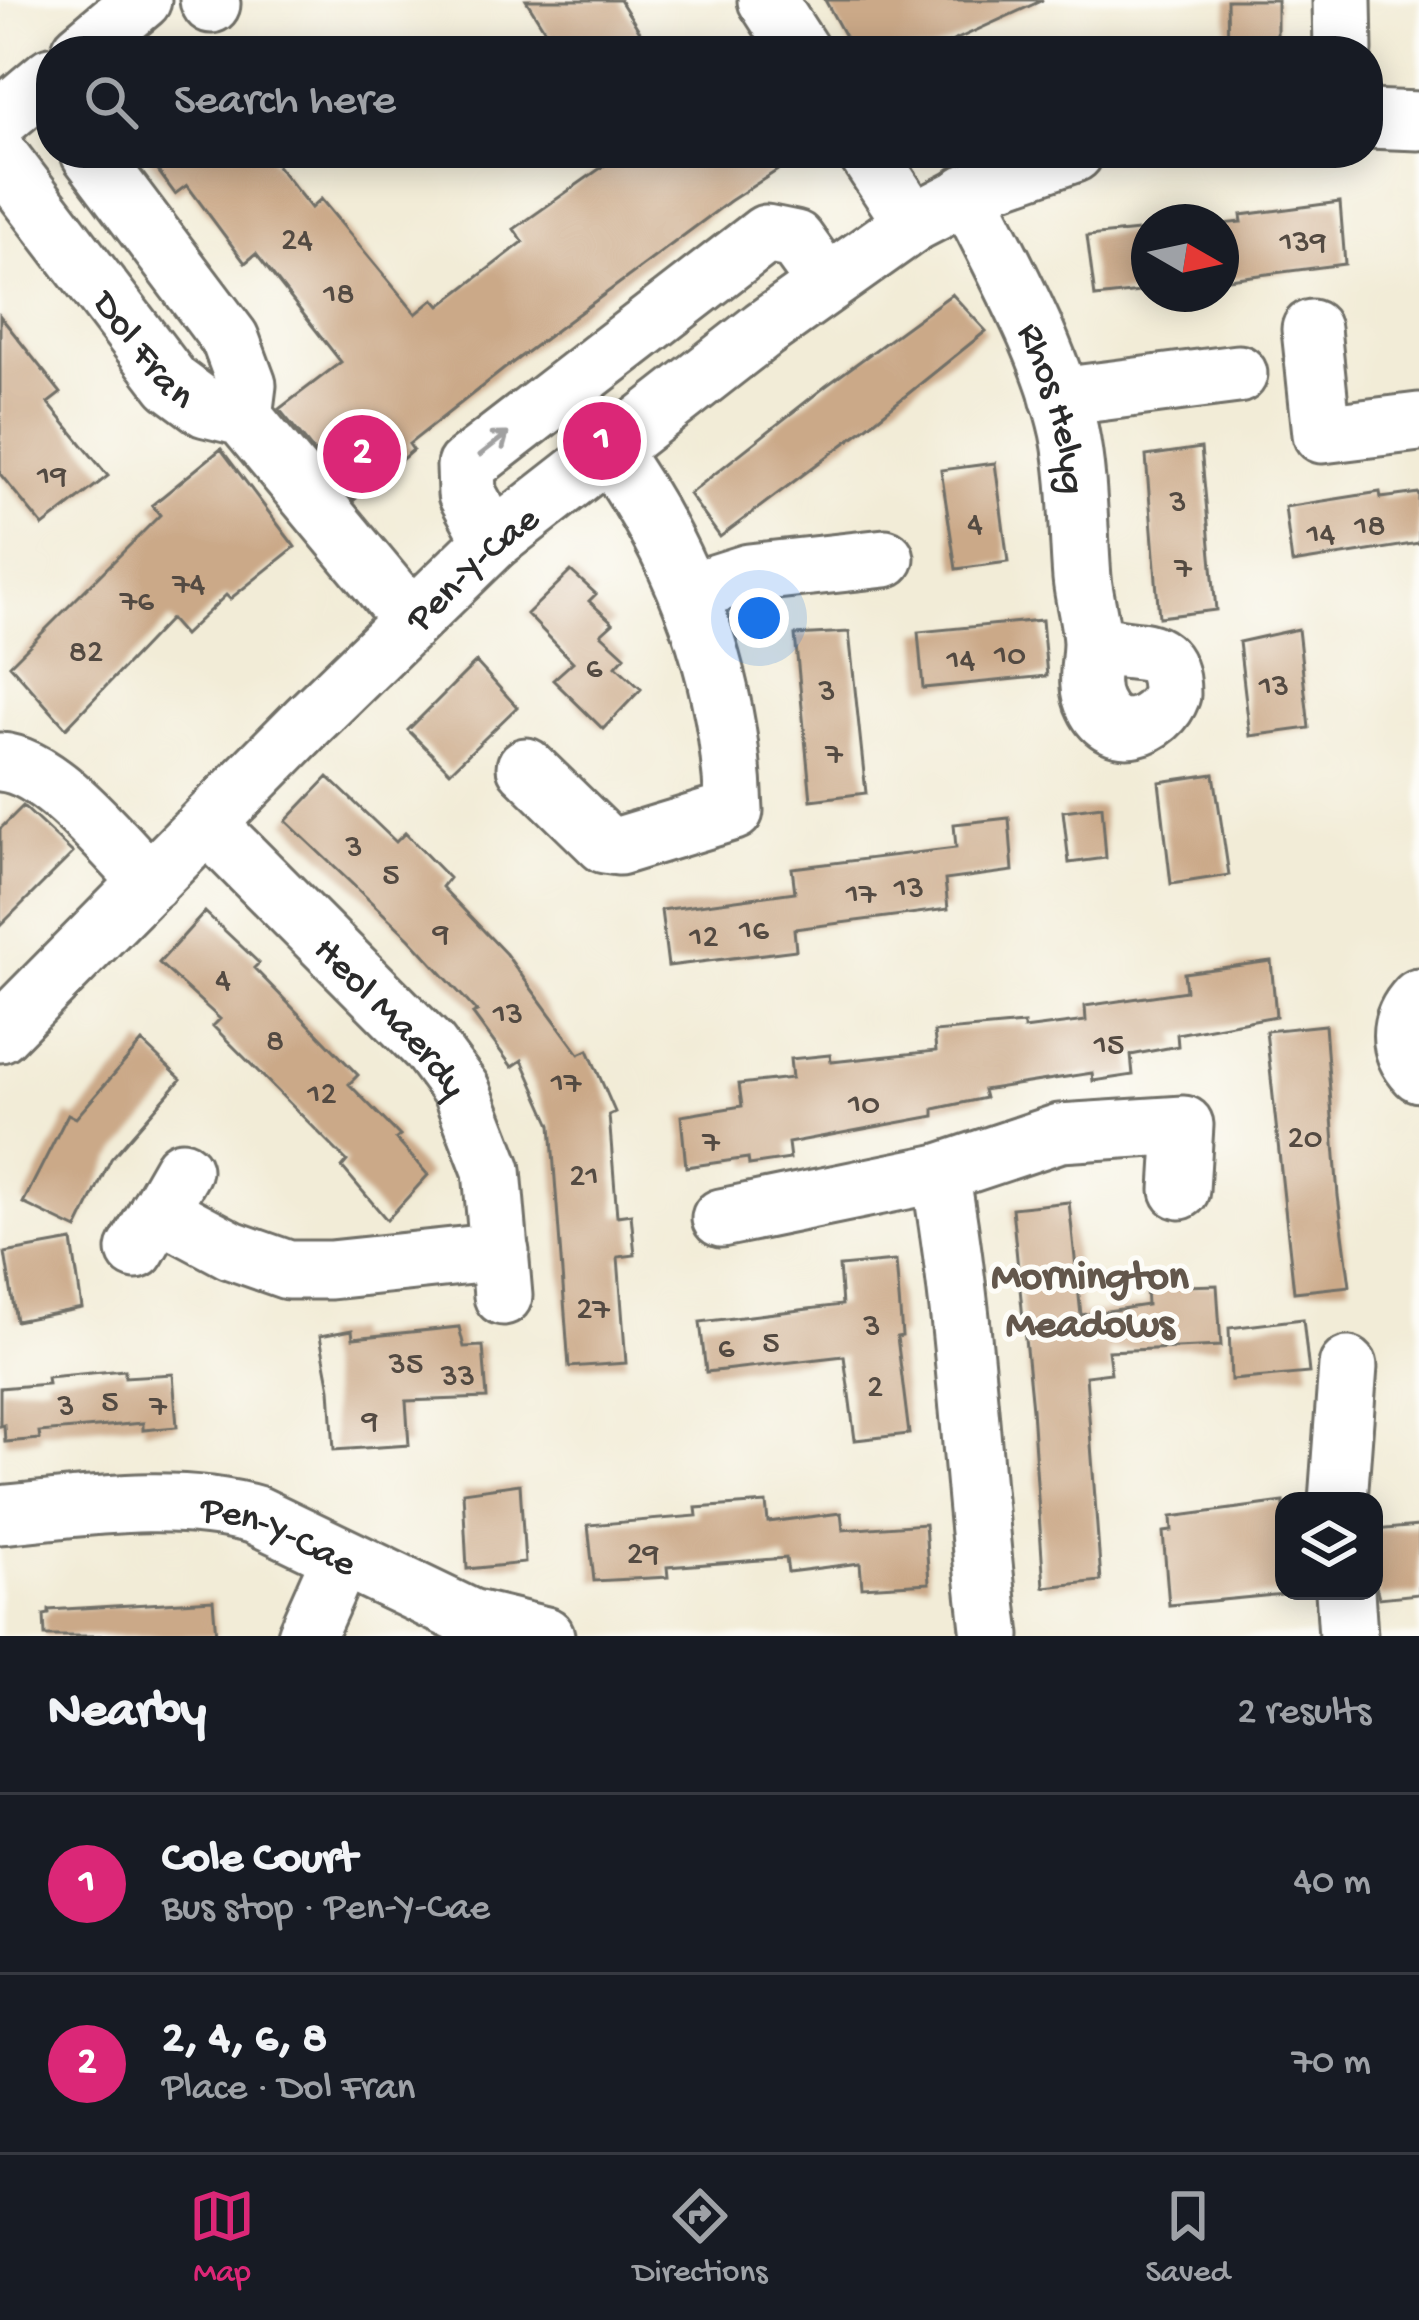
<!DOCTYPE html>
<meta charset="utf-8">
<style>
body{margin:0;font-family:"Gochi Hand",sans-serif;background:#242831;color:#f1f3f6}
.controls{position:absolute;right:36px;bottom:36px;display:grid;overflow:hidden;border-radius:24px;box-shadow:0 6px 30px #0003}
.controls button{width:108px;height:108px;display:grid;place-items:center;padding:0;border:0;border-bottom:3px solid #363941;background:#171b24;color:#f1f3f6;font:60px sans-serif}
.compass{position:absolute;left:1131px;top:204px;width:108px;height:108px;border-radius:50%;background:#171b24;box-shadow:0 6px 30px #0003;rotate:99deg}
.you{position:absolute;left:759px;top:618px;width:42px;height:42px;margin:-30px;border:9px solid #fff;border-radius:50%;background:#1a73e8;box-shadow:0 0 0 18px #1a73e833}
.badge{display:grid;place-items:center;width:78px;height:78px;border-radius:50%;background:#db2777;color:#fff;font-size:39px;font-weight:700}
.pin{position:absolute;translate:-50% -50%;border:6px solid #fff;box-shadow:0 3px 12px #0006}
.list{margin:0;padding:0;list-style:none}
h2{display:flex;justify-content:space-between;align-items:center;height:156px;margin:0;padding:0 48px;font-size:51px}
h2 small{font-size:39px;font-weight:400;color:#9ea1a6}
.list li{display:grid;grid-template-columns:78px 1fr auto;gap:36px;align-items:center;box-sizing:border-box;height:180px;padding:0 48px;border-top:3px solid #363941}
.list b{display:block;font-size:45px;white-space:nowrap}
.list p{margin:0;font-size:39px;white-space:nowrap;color:#9ea1a6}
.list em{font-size:39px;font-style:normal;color:#9ea1a6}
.icon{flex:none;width:66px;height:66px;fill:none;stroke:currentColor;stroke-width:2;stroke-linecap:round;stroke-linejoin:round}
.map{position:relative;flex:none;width:1419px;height:1636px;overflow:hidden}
.search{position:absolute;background:#171b24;box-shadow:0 6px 30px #0003;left:36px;right:36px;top:36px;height:132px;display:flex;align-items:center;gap:30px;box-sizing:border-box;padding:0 42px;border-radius:48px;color:#9ea1a6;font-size:45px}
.sheet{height:516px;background:#171b24}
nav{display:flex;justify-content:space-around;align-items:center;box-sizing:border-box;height:168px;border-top:3px solid #363941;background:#171b24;font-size:33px;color:#9ea1a6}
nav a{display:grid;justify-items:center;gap:6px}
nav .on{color:#db2777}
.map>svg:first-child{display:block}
.building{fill:#cba988}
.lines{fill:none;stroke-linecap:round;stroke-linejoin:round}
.minor-casing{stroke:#716f67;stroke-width:63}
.minor{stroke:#fff;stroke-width:57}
.oneway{stroke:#a0a0a0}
.labels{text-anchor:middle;stroke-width:10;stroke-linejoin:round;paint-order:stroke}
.number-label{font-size:33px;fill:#534a42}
.street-label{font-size:39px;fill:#2b2b2b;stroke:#fdfcf7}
.neighbourhood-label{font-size:42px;font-weight:bold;fill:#63574c;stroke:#fdfcf7}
</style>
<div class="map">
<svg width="1419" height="1636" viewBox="0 0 1419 1636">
<rect width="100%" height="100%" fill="#fdfcf7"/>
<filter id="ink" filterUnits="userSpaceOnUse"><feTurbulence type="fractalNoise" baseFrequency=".00833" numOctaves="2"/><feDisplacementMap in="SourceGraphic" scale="24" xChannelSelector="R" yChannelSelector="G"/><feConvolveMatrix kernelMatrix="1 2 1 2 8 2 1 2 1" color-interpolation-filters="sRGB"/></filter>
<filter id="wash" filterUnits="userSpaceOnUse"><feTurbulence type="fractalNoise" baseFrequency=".004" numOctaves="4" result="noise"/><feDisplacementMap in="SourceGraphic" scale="48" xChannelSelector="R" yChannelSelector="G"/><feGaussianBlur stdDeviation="2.7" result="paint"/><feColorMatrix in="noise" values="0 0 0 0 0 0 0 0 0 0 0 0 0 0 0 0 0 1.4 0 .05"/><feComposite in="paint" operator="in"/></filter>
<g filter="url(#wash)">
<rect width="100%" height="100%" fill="#f2ecd7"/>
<g id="blocks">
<!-- building -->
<path class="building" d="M526,0H620L652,51H558Z
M825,0H1043L931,51H853Z
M1227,0H1277V51H1228Z
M145,153H267L311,208L321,199L416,314L434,299L440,306L523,242L514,229L622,153H804L730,201L504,369L409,444L413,450L354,500L279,409L341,362L256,254L245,263L187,185L175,194Z
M1340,202L1345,264L1221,280V224L1242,222L1241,215Z
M1149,230V291L1095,297L1087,236Z
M952,294L986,331L868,426L720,537L689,494L826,386Z
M0,316L61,393L48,403L108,476L43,526L0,474Z
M1201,448L1216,610L1159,617L1146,456Z
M221,449L295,547L230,599L226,595L184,635L170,619L66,728L10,665L160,515L152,505Z
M995,463L1008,562L956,569L941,470Z
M1380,492L1381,498L1419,493V543L1292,563L1285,507Z
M571,571L596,594L589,601L613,623L601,634L625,656L616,666L641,689L603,729L553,680L573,662L527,614Z
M1042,620L1047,676L923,688L918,632Z
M1298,629L1309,728L1250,736L1239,642Z
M849,632L866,793L811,800L795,635Z
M476,662L517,707L450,772L408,730Z
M1214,774L1229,875L1171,884L1159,782Z
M328,777L396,842L405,833L449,878L442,887L506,954L579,1054L588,1050L615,1112L609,1115L617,1216L631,1214L635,1255L618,1257L626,1363L569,1367L551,1125L522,1060L512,1067L473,1014L477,1012L409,938L286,821Z
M23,806L73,853L0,926V829Z
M1102,806L1106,858L1069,863L1063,811Z
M1009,818L1013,871L945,880L948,909L794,929L796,950L668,966L661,910L795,892L792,868L956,848L954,824Z
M205,912L259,963L254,968L358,1075L349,1084L400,1136L396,1139L428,1175L387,1220L342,1167L347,1161L213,1026L220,1019L159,963Z
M1271,961L1276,1016L1177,1034L1178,1046L1131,1055L1133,1075L1093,1081L1092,1073L983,1090L985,1098L934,1109V1116L788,1143L790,1159L749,1165L748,1158L686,1167L681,1116L742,1106L739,1084L792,1078L790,1059L830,1055L831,1062L936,1051L934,1032L1024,1024V1029L1086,1021L1085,1006L1186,991L1184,973Z
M1325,1025L1338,1196L1350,1286L1294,1292L1266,1031Z
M142,1042L181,1079L111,1159L77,1229L23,1203L68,1114L76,1118Z
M1069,1202L1081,1315L1147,1305L1146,1287L1217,1285L1221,1346L1108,1351L1111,1373L1086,1376L1101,1581L1044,1587L1032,1409L1012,1208Z
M72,1241L82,1308L16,1321L5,1253Z
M896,1261L902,1336L897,1337L909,1434L855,1440L844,1356L706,1372L700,1322L842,1305L839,1266Z
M1303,1319L1309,1373L1231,1380L1229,1328Z
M459,1327L464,1347L483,1346L487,1398L406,1401L409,1445L334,1450L330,1389L320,1336L352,1330L353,1338Z
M125,1370V1377L173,1374L177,1427L143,1430V1423L39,1432L40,1439L5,1442L4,1425L0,1426V1388L48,1384L47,1377Z
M520,1484L525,1563L467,1569L463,1492Z
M1284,1502V1594L1169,1605L1163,1532L1172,1531L1171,1517Z
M766,1503L768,1522L841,1513L843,1530L925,1524L929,1583L862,1587L860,1563L788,1572L786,1558L667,1567L668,1577L594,1581L588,1525L697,1516L696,1508Z
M1419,1526V1594L1379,1598L1374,1577V1530Z
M213,1600L216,1636H45L44,1615L49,1614V1610Z"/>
</g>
</g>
<g filter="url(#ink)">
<use href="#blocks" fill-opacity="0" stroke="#716f67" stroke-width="3"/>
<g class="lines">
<!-- minor casing -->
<g class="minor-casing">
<g id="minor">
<path d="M209,0L211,4"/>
<path d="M767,0L800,51"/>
<path d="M1342,0L1343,51"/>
<path d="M81,51L142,0"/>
<path d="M0,119L51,76"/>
<path d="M1368,119L1419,121"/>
<path d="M90,153L230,339L247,385L243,417"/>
<path d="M867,153L913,223"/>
<path id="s1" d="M0,157L172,383L206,408L243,417L410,618"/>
<path id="s2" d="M967,193C1004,269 1050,347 1069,431C1079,479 1078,529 1082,578C1084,599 1091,621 1092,642C1092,663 1085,686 1095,705C1113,744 1159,728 1171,695C1172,630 1122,663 1092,638"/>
<path d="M1311,329L1322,434L1419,422"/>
<path d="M1059,397L1238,374"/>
<path d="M493,541L467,494L466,466L766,234L795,240L826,283"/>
<path d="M689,592L749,573L885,558"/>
<path d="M0,762C51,765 114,846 150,882"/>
<path d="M526,767L605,844L619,846L734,811C730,678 685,557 608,450"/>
<path id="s3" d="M207,824L429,1047L461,1090L492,1170L503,1296"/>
<path d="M1419,998C1397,1021 1397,1050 1419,1073"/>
<path id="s4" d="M0,1033L308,721L493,541L764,329L913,223L996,180L1074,153"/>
<path d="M940,1173C967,1326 972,1482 991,1636"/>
<path d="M158,1211L231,1250L288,1270H330L500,1252"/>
<path d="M721,1218L940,1173L1060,1133L1184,1125L1180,1190"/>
<path d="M136,1250L182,1170"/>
<path d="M1338,1501L1348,1366"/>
<path id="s5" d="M0,1515C84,1507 174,1492 256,1515L470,1618L545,1636"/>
<path d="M1345,1591L1348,1636"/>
<path d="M306,1636L341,1557"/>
</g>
</g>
<!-- minor -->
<use href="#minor" class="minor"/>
</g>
<!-- one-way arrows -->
<defs><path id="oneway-shaft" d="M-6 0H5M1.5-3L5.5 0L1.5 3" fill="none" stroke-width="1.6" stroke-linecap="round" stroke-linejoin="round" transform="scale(3)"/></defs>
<use class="oneway" href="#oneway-shaft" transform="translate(494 444) rotate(-38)"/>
</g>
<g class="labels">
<!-- number labels -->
<g class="number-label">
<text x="297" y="248">24</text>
<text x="1303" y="250">139</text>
<text x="339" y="302">18</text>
<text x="52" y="484">19</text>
<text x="1178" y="510">3</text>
<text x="975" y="532">4</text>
<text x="1370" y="534">18</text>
<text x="1321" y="542">14</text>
<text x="1183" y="576">7</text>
<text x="189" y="592">74</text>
<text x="137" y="609">76</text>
<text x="86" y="660">82</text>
<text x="1010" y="663">10</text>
<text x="961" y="668">14</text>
<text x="594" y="676">6</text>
<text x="1274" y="694">13</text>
<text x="827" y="699">3</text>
<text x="834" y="762">7</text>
<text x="354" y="855">3</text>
<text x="391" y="883">5</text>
<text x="909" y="896">13</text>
<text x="861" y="902">17</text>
<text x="754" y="938">16</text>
<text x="441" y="942">9</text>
<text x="704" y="945">12</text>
<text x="223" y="988">4</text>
<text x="508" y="1022">13</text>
<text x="275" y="1049">8</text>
<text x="1109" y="1053">15</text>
<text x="566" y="1091">17</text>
<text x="322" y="1102">12</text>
<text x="864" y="1112">10</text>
<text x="1305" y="1146">20</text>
<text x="711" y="1150">7</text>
<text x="584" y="1184">21</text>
<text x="593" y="1317">27</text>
<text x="872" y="1334">3</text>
<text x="771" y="1351">5</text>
<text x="726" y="1356">6</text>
<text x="406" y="1372">35</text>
<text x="458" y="1384">33</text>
<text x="875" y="1395">2</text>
<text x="110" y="1410">5</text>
<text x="66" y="1414">3</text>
<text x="158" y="1414">7</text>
<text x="370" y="1429">9</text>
<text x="643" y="1562">29</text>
</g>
<!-- street labels -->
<g class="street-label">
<text dy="14" stroke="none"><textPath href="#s1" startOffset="240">Dol Fran</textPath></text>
<text dy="14" stroke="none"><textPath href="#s2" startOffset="234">Rhos Helyg</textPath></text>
<text dy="14" stroke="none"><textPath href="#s4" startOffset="663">Pen-Y-Cae</textPath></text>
<text dy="14" stroke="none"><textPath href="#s3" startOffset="267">Heol Maerdy</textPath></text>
<text dy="14" stroke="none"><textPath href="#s5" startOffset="285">Pen-Y-Cae</textPath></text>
</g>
<!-- neighbourhood labels -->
<g class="neighbourhood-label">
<text x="1090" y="1287">Mornington<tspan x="1090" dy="48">Meadows</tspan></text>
</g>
</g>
</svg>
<div class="controls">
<button><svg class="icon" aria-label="layers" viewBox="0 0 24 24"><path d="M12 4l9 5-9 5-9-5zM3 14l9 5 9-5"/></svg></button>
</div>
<svg class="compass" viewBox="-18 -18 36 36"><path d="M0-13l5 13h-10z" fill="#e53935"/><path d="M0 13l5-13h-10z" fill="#9ea1a6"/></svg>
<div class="you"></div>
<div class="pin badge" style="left:602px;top:441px">1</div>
<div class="pin badge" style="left:362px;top:454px">2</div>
<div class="search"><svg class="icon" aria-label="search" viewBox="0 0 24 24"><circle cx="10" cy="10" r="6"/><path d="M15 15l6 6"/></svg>Search here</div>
</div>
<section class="sheet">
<h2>Nearby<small>2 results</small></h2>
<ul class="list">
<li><span class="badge">1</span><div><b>Cole Court</b><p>Bus stop · Pen-Y-Cae</p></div><em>40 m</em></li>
<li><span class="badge">2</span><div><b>2, 4, 6, 8</b><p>Place · Dol Fran</p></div><em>70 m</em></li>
</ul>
</section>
<nav>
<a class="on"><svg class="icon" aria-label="map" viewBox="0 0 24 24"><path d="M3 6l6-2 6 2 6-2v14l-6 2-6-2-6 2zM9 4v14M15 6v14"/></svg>Map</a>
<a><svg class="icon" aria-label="directions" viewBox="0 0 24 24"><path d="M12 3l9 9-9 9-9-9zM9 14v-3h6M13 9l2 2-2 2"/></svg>Directions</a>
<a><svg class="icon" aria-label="saved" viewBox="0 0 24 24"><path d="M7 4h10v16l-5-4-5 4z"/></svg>Saved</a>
</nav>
